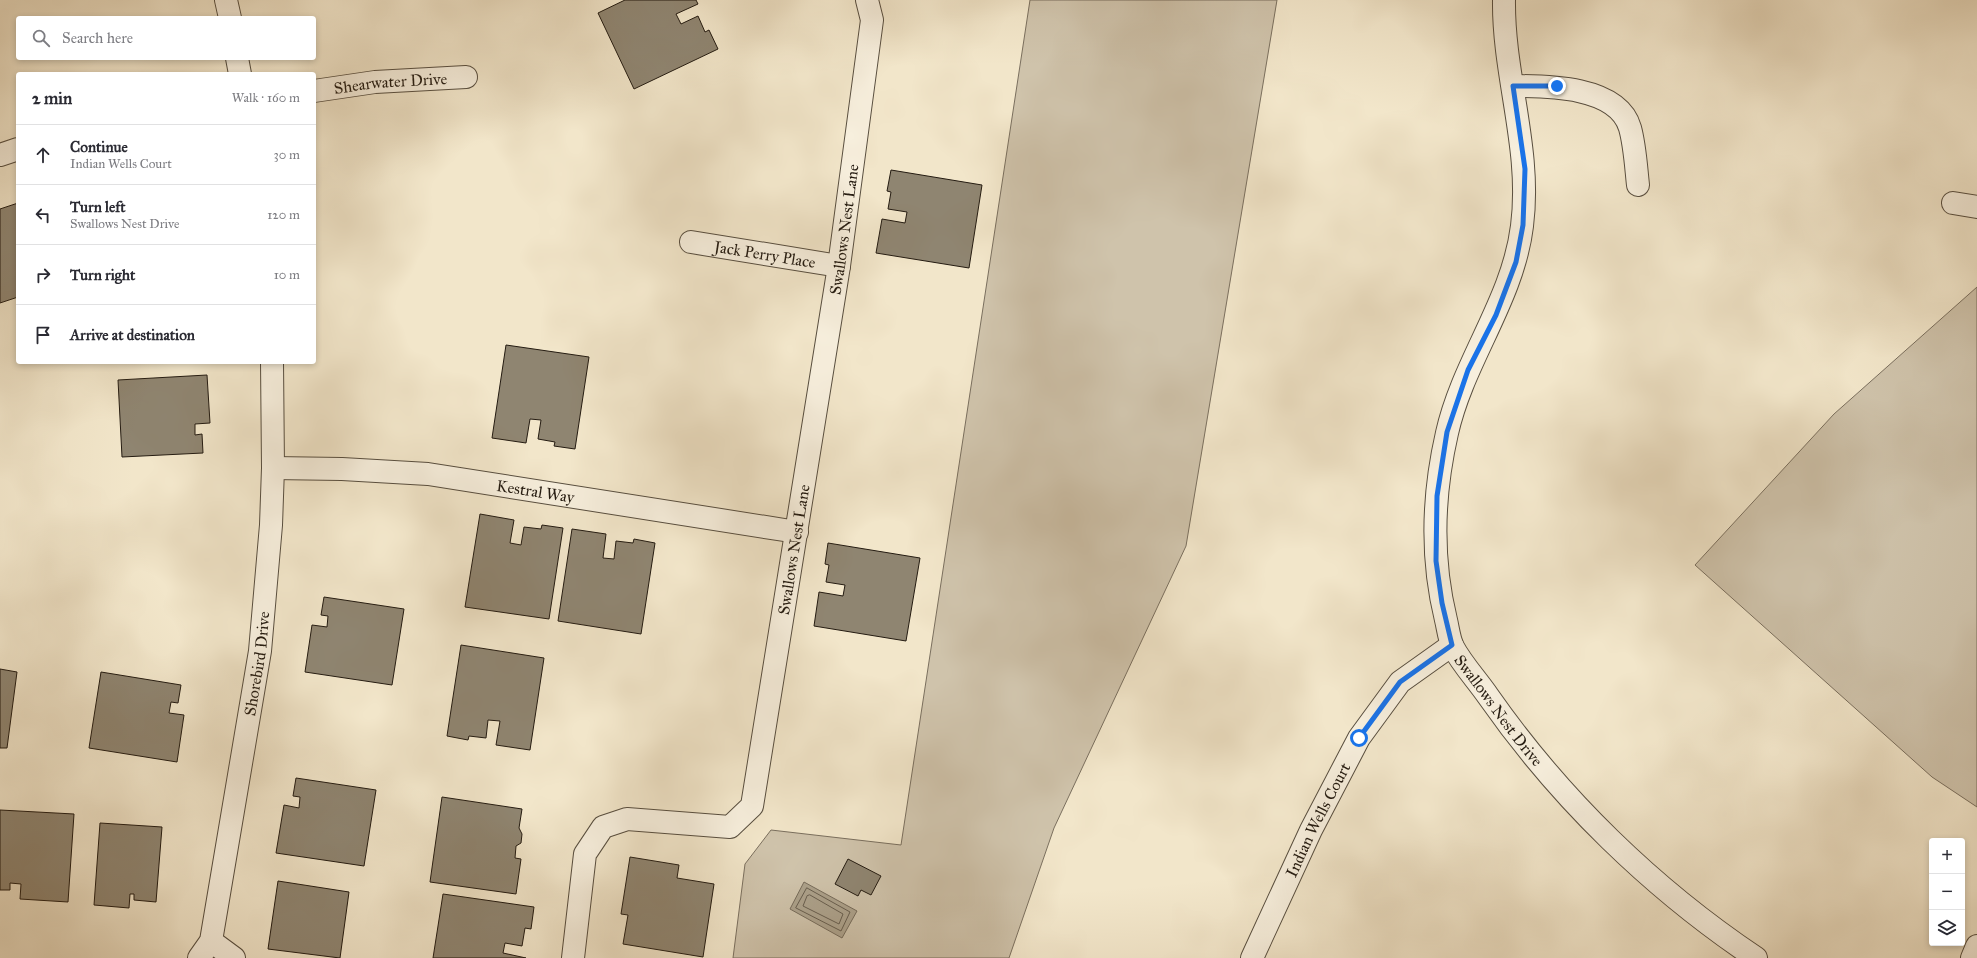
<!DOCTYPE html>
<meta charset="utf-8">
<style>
body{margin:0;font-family:"IM FELL Great Primer",serif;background:#f2f2f3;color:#2b2b33}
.controls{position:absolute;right:12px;bottom:12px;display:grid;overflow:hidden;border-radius:4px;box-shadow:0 2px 6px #0003}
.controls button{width:36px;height:36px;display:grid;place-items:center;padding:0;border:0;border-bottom:1px solid #e1e1e2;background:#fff;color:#2b2b33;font:20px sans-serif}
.stop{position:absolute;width:12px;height:12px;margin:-9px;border:3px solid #1a73e8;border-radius:50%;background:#fff}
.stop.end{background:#1a73e8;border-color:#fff;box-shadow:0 1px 4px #0008}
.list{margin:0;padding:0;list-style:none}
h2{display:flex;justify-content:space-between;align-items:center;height:52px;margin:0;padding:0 16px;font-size:17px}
h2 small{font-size:13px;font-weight:400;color:#7c7c81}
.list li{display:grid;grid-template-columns:26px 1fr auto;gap:12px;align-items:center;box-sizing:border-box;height:60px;padding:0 16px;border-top:1px solid #e1e1e2}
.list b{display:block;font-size:15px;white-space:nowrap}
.list p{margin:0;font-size:13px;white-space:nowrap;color:#7c7c81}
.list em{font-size:13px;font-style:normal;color:#7c7c81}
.icon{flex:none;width:22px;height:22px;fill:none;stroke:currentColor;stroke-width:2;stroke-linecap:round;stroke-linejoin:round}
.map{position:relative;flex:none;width:1977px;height:958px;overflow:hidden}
.search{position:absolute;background:#fff;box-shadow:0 2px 6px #0003;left:16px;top:16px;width:300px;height:44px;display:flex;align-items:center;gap:10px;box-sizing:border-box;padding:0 14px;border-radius:4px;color:#7c7c81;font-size:15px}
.panel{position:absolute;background:#fff;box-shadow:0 2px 6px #0003;left:16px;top:72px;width:300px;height:292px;border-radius:4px}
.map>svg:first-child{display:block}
.green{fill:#cfc3ab;stroke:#7a6f5e}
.water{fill:#aca18b;stroke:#766b5a}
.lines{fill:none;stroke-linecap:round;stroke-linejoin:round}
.shore{stroke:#685e4e;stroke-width:1}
.building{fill:#8f8571;stroke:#241b11}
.minor-casing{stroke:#584e3f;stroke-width:24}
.minor{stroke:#f7efdd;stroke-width:22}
.route{stroke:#1a73e8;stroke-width:5}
.labels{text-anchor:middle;stroke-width:4;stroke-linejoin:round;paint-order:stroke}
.street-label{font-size:16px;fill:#241b11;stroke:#f7efdd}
</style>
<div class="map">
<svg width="1977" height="958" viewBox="0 0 1977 958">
<rect width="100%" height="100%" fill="#f2e6ca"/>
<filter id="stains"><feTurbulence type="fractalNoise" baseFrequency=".005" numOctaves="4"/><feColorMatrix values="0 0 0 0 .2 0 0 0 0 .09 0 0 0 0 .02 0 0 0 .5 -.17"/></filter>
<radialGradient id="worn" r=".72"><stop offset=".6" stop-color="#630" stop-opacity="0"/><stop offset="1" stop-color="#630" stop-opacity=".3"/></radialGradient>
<!-- green -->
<path class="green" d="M1030,0H1277L1186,546L1054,828L1009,958H733L745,864L771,830L901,845Z
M1977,287V807L1932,777L1695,565L1834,414Z"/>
<!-- water -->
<path class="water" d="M804,882L857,911L842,938L790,909Z"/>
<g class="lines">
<!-- shore -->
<path class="shore" d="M807,888L850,912L841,931L796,908Z
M810,895L843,914L839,924L803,906L807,896Z"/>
</g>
<!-- building -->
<path class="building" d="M625,0H696L698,4L676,14L681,24L698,16L705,32L709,30L718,49L634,89L598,13Z
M891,170L982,185L969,268L876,253L882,219L905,223L907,212L888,209L891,192L887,191Z
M18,203V297L0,303V209Z
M506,345L589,357L575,449L554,446L555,442L538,439L541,420L530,419L526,443L492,438Z
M207,375L210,423L195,424V435L202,434L203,453L122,457L118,380Z
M480,514L514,520L510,543L521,545L524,527L541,529L542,525L563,528L549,619L465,607Z
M572,529L606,534L603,558L614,559L616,541L633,543L634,539L655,543L641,634L558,621Z
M828,543L920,558L906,641L814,626L819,592L843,596L845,585L826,582L829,565L825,564Z
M324,597L404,609L392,685L305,672L312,625L327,627L328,616L321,615Z
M461,645L544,658L530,750L496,745L500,721L488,720L486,738L469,736L468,740L447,736Z
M0,669L17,672L7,748H0Z
M101,672L181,685L178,703L171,702L169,713L184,715L177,762L89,748Z
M296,778L376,790L364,866L276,853L284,805L299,808L300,797L293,796Z
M442,797L522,809L519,828L522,834L521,843L516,846L515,858L521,859L516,894L430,882Z
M0,810L74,814L68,902L20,899L21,884L10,883V890H0Z
M100,823L162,827L156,902L134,900V894H130L129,908L94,905Z
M630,857L679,865L677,878L714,884L703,957L623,944L628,915L621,914Z
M848,859L881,876L871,895L861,890L858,896L835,884Z
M278,881L349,892L340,958L268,949Z
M443,894L534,907L531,929L525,928L522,946L505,943L503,953L526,958H433Z"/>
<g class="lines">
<!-- minor casing -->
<g class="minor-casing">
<g id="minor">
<path d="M226,0L230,18"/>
<path id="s1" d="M1504,0C1503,76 1532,149 1522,226C1513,300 1463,361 1447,433C1433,494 1431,559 1446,620C1448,628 1449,639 1453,647C1462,664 1477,680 1488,696C1560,799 1653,889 1756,958"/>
<path d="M237,58L240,74"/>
<path d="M1513,86C1547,86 1618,86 1630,128C1635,146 1636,167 1638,185"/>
<path id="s2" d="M314,91L375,82L466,77"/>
<path d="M0,155L18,149"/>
<path d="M1953,203L1977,207"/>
<path id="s3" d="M691,242L839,266"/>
<path id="s4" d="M273,468L342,469L428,474L797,532"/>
<path d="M211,941L234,958"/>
<path id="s5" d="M199,958L211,941L260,651L271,525L273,468L272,362"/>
<path id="s6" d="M573,958L585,854L603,827L627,819L730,827L752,806L839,266L872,20L867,0"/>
<path id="s7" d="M1252,958L1311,830L1359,738L1400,682L1452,645"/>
<path d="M1972,958L1977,946"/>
</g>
</g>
<!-- minor -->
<use href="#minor" class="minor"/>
</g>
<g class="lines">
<!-- route -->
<path class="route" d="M1359,738L1400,682L1452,645L1442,603L1436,561L1437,496L1447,432L1468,370L1496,315L1516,262L1523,225L1525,169L1513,86H1557"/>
</g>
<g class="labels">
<!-- street labels -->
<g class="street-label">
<text dy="6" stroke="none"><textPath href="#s2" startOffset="77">Shearwater Drive</textPath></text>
<text dy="6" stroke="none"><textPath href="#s6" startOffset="880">Swallows Nest Lane</textPath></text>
<text dy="6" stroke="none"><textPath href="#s3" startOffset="75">Jack Perry Place</textPath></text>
<text dy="6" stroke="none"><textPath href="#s4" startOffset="264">Kestral Way</textPath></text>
<text dy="6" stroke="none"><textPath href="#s6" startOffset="556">Swallows Nest Lane</textPath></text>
<text dy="6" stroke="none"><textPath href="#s5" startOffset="302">Shorebird Drive</textPath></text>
<text dy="6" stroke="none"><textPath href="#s1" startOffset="743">Swallows Nest Drive</textPath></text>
<text dy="6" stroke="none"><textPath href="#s7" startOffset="153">Indian Wells Court</textPath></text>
</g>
</g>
<rect width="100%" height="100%" filter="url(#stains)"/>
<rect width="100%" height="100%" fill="url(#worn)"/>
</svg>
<div class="controls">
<button>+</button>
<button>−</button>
<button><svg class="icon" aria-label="layers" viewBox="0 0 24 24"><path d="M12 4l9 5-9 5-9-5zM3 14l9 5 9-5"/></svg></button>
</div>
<div class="stop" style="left:1359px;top:738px"></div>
<div class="stop end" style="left:1557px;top:86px"></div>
<div class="search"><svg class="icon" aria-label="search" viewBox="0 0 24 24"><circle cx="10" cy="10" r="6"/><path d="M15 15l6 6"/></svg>Search here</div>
<section class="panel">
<h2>2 min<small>Walk · 160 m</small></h2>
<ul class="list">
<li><svg class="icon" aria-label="ahead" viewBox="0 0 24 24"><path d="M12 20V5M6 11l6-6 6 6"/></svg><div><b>Continue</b><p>Indian Wells Court</p></div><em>30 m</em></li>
<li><svg class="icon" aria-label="left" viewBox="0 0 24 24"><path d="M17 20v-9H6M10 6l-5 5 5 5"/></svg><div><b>Turn left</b><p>Swallows Nest Drive</p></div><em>120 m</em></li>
<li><svg class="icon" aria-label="right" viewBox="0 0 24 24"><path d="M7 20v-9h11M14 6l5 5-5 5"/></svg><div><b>Turn right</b></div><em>10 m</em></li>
<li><svg class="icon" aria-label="arrive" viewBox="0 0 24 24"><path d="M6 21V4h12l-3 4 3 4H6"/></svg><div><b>Arrive at destination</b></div></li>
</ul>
</section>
</div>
